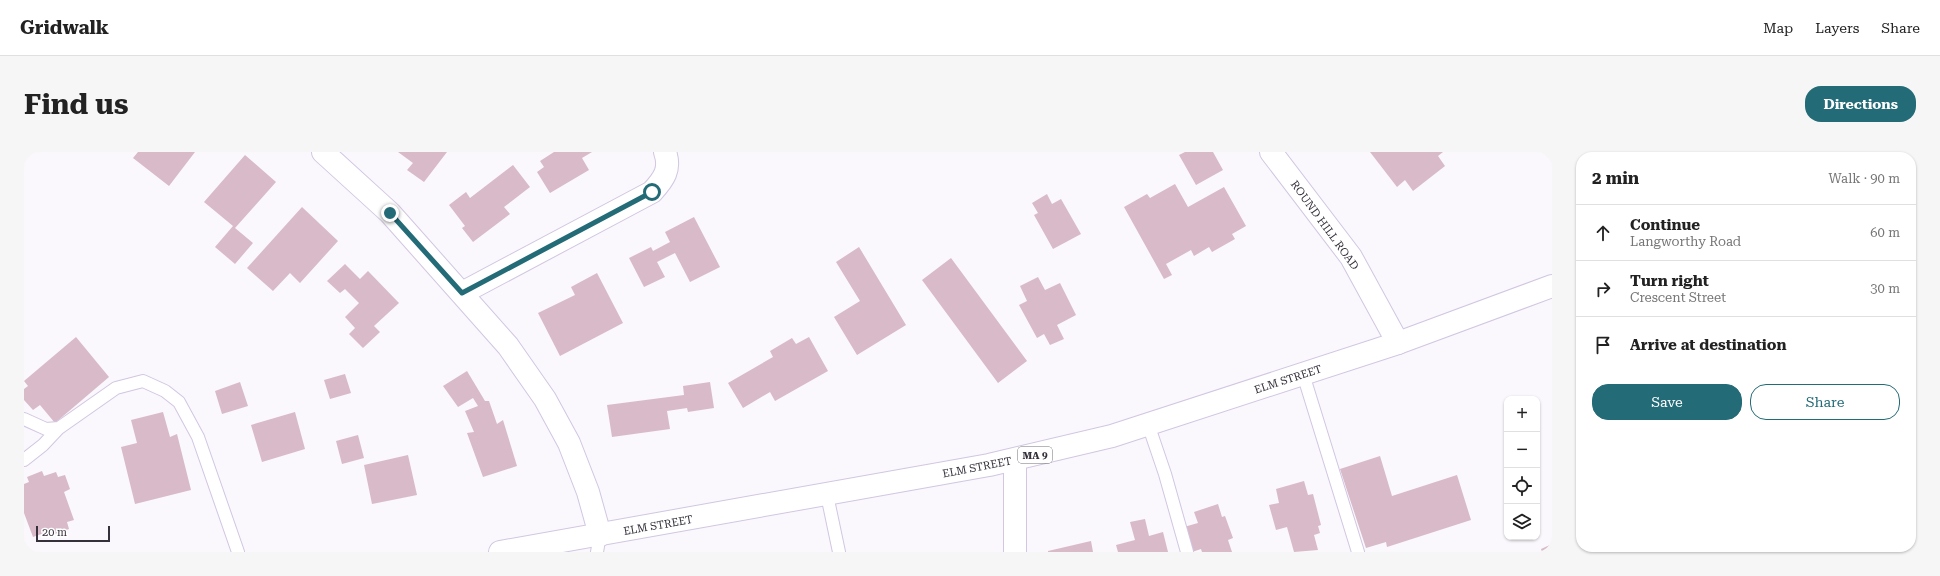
<!DOCTYPE html>
<meta charset="utf-8">
<style>
body{margin:0;font-family:"Roboto Serif",serif;background:#f6f6f6;color:#222}
.controls{position:absolute;right:12px;bottom:12px;display:grid;overflow:hidden;border-radius:8px;box-shadow:0 1px 3px #0004}
.controls button{width:36px;height:36px;display:grid;place-items:center;padding:0;border:0;border-bottom:1px solid #e0e0e0;background:#fff;color:#222;font:20px sans-serif}
.scale{position:absolute;left:12px;bottom:10px;width:74px;box-sizing:border-box;padding-left:4px;border:2px solid #35313b;border-top:0;font-size:11px;line-height:14px;white-space:nowrap;color:#35313b;-webkit-text-stroke:3px #fff;paint-order:stroke}
.stop{position:absolute;width:12px;height:12px;margin:-9px;border:3px solid #236b77;border-radius:50%;background:#fff}
.stop.end{background:#236b77;border-color:#fff;box-shadow:0 1px 4px #0008}
.list{margin:0;padding:0;list-style:none}
h2{display:flex;justify-content:space-between;align-items:center;height:52px;margin:0;padding:0 16px;font-size:17px}
h2 small{font-size:13px;font-weight:400;color:#767676}
.list li{display:grid;grid-template-columns:26px 1fr auto;gap:12px;align-items:center;box-sizing:border-box;height:56px;padding:0 16px;border-top:1px solid #e0e0e0}
.list b{display:block;font-size:15px;white-space:nowrap}
.list p{margin:0;font-size:13px;white-space:nowrap;color:#767676}
.list em{font-size:13px;font-style:normal;color:#767676}
.actions{display:flex;gap:8px;padding:12px 16px}
.actions a{flex:1;padding:9px 0;border:1px solid #236b77;border-radius:16px;text-align:center;font-size:14px;color:#236b77}
.actions .main{background:#236b77;color:#fff}
.icon{flex:none;width:22px;height:22px;fill:none;stroke:currentColor;stroke-width:2;stroke-linecap:round;stroke-linejoin:round}
.map{position:relative;flex:none;width:1528px;height:400px;overflow:hidden;border-radius:16px}
header{display:flex;align-items:center;gap:24px;box-sizing:border-box;height:56px;padding:0 20px;background:#fff;border-bottom:1px solid #e0e0e0}
header strong{font-size:19px}
nav{display:flex;gap:22px;margin-inline-start:auto;font-size:14px}
.intro{display:flex;align-items:center;justify-content:space-between;box-sizing:border-box;height:96px;padding:0 24px}
h1{margin:0;font-size:28px}
.button{padding:10px 18px;border-radius:16px;background:#236b77;color:#fff;font-size:14px;font-weight:700}
main{display:flex;gap:24px;padding:0 24px}
aside{flex:1;background:#fff;border-radius:16px;box-shadow:0 1px 3px #0004}
.map>svg:first-child{display:block}
.building{fill:#d8bac8}
.lines{fill:none;stroke-linecap:round;stroke-linejoin:round}
.service-casing{stroke:#d2c6e1;stroke-width:14}
.minor-casing{stroke:#d2c6e1;stroke-width:24}
.trunk-casing{stroke:#d2c6e1;stroke-width:24}
.service{stroke:#fff;stroke-width:12}
.minor{stroke:#fff;stroke-width:22}
.trunk{stroke:#fff;stroke-width:22}
.route{stroke:#236b77;stroke-width:5}
.labels{text-anchor:middle;stroke-width:4;stroke-linejoin:round;paint-order:stroke}
.shield{fill:#fff;stroke:#726f76;stroke-width:1}
.shield-label{font-size:10px;font-weight:bold;fill:#35313b}
.street-label{font-size:11px;fill:#35313b;stroke:#fff}
</style>
<header>
<strong>Gridwalk</strong>
<nav><a>Map</a><a>Layers</a><a>Share</a></nav>
</header>
<div class="intro"><h1>Find us</h1><a class="button">Directions</a></div>
<main>
<div class="map">
<svg width="1528" height="400" viewBox="0 0 1528 400">
<rect width="100%" height="100%" fill="#faf7fd"/>
<!-- building -->
<path class="building" d="M114,0H171L145,34L109,6Z
M374,0H423L400,30L383,18L389,11Z
M530,0H568L558,6L565,18L526,41L513,20L520,15L516,9Z
M1161,0H1189L1199,18L1172,33L1155,3Z
M1346,0H1419L1414,4L1421,14L1389,39L1381,28L1373,35Z
M221,3L252,30L211,76L229,91L211,112L191,95L209,74L180,50Z
M489,13L506,35L480,55L486,62L449,90L438,76L441,74L425,53L442,40L446,46Z
M1151,32L1164,55L1200,35L1222,74L1208,82L1211,87L1188,100L1185,95L1170,104L1167,98L1142,112L1148,123L1140,127L1100,55L1123,42L1126,46Z
M1023,42L1028,52L1037,47L1057,82L1029,97L1010,63L1014,61L1008,51Z
M278,55L314,89L276,131L266,121L249,139L223,116Z
M670,65L696,115L666,130L651,101L633,110L641,125L620,135L605,106L627,95L629,99L646,90L641,80Z
M835,95L882,173L833,203L810,165L836,149L812,110Z
M927,106L1003,209L974,231L898,128Z
M321,112L336,127L344,119L375,151L350,174L356,180L339,196L325,182L331,176L321,165L335,151L321,137L316,141L303,129Z
M573,121L599,171L536,204L514,161L551,143L547,135Z
M1014,125L1021,138L1036,131L1052,163L1033,173L1040,187L1026,193L1020,182L1013,186L995,153L1003,149L996,134Z
M52,185L85,225L31,271L16,253L9,258L0,248V237L4,234L0,229Z
M785,185L804,219L751,249L746,240L719,256L704,231L749,205L746,199L768,186L772,192Z
M443,219L461,249H465L473,272L479,268L493,314L459,325L443,281L450,280L441,259L454,254L449,246L434,255L419,234Z
M321,222L327,241L306,247L300,228Z
M216,230L224,254L198,262L191,239Z
M686,230L690,256L664,260L663,256L643,259L646,277L588,285L583,253L660,243L659,234Z
M139,260L146,285L153,282L167,338L111,352L97,295L113,291L107,268Z
M271,260L281,297L238,310L227,273Z
M334,283L340,306L318,312L312,289Z
M384,303L393,343L348,352L340,313Z
M1356,304L1368,344L1433,323L1447,368L1363,395L1362,390L1342,396L1316,317Z
M18,319L20,324L32,320L34,325L41,323L46,337L40,340L50,368L43,370L45,377L25,384L23,380L9,385L0,361V332L5,330L3,325Z
M1280,329L1284,343L1289,342L1297,373L1294,374L1296,381L1290,383L1294,398L1270,400L1263,375L1252,378L1245,353L1255,351L1252,337Z
M1194,352L1198,365L1201,364L1209,386L1204,388L1208,400H1178L1177,397L1168,400L1160,375L1174,371L1170,360Z
M1121,367L1125,384L1139,380L1144,400H1094L1092,393L1111,388L1106,370Z
M1067,389L1069,400H1024V399Z
M1528,392V400H1518L1517,397Z"/>
<g class="lines">
<!-- service casing -->
<g class="service-casing">
<path id="service" d="M1279,222L1334,400
M0,267L22,277L35,276L92,236L119,229L141,239L155,250L174,285L214,400
M1124,272L1141,322L1163,400
M0,308L19,293L35,276
M803,343L815,400
M573,400L576,383"/>
</g>
<!-- minor casing -->
<g class="minor-casing">
<path id="minor" d="M299,0L366,61L484,194L521,247L545,291L564,340L576,383
M1247,0L1327,105L1374,191
M438,141L628,40C640,27 647,17 641,0
M991,308V400"/>
</g>
<!-- trunk casing -->
<g class="trunk-casing">
<path id="trunk" d="M476,400L965,313L1088,284L1374,191L1528,134"/>
</g>
<!-- service -->
<use href="#service" class="service"/>
<!-- minor -->
<use href="#minor" class="minor"/>
<!-- trunk -->
<use href="#trunk" class="trunk"/>
</g>
<g class="lines">
<!-- route -->
<path class="route" d="M366,61L438,141L628,40"/>
</g>
<g class="labels">
<!-- shield labels -->
<rect class="shield" x="994" y="295" width="34" height="16" rx="3"/>
<g class="shield-label">
<text x="1011" y="307">MA 9</text>
</g>
<!-- street labels -->
<g class="street-label">
<text transform="translate(1301 73) rotate(54)" y="4">ROUND HILL ROAD</text>
<text transform="translate(1264 227) rotate(-18)" y="4">ELM STREET</text>
<text transform="translate(953 315) rotate(-11)" y="4">ELM STREET</text>
<text transform="translate(634 373) rotate(-10)" y="4">ELM STREET</text>
</g>
</g>
</svg>
<div class="controls">
<button>+</button>
<button>−</button>
<button><svg class="icon" aria-label="locate" viewBox="0 0 24 24"><circle cx="12" cy="12" r="6"/><path d="M12 2v4M12 18v4M2 12h4M18 12h4"/></svg></button>
<button><svg class="icon" aria-label="layers" viewBox="0 0 24 24"><path d="M12 4l9 5-9 5-9-5zM3 14l9 5 9-5"/></svg></button>
</div>
<div class="scale">20 m</div>
<div class="stop" style="left:628px;top:40px"></div>
<div class="stop end" style="left:366px;top:61px"></div>
</div>
<aside>
<h2>2 min<small>Walk · 90 m</small></h2>
<ul class="list">
<li><svg class="icon" aria-label="ahead" viewBox="0 0 24 24"><path d="M12 20V5M6 11l6-6 6 6"/></svg><div><b>Continue</b><p>Langworthy Road</p></div><em>60 m</em></li>
<li><svg class="icon" aria-label="right" viewBox="0 0 24 24"><path d="M7 20v-9h11M14 6l5 5-5 5"/></svg><div><b>Turn right</b><p>Crescent Street</p></div><em>30 m</em></li>
<li><svg class="icon" aria-label="arrive" viewBox="0 0 24 24"><path d="M6 21V4h12l-3 4 3 4H6"/></svg><div><b>Arrive at destination</b></div></li>
</ul>
<div class="actions"><a class="main">Save</a><a>Share</a></div>
</aside>
</main>
